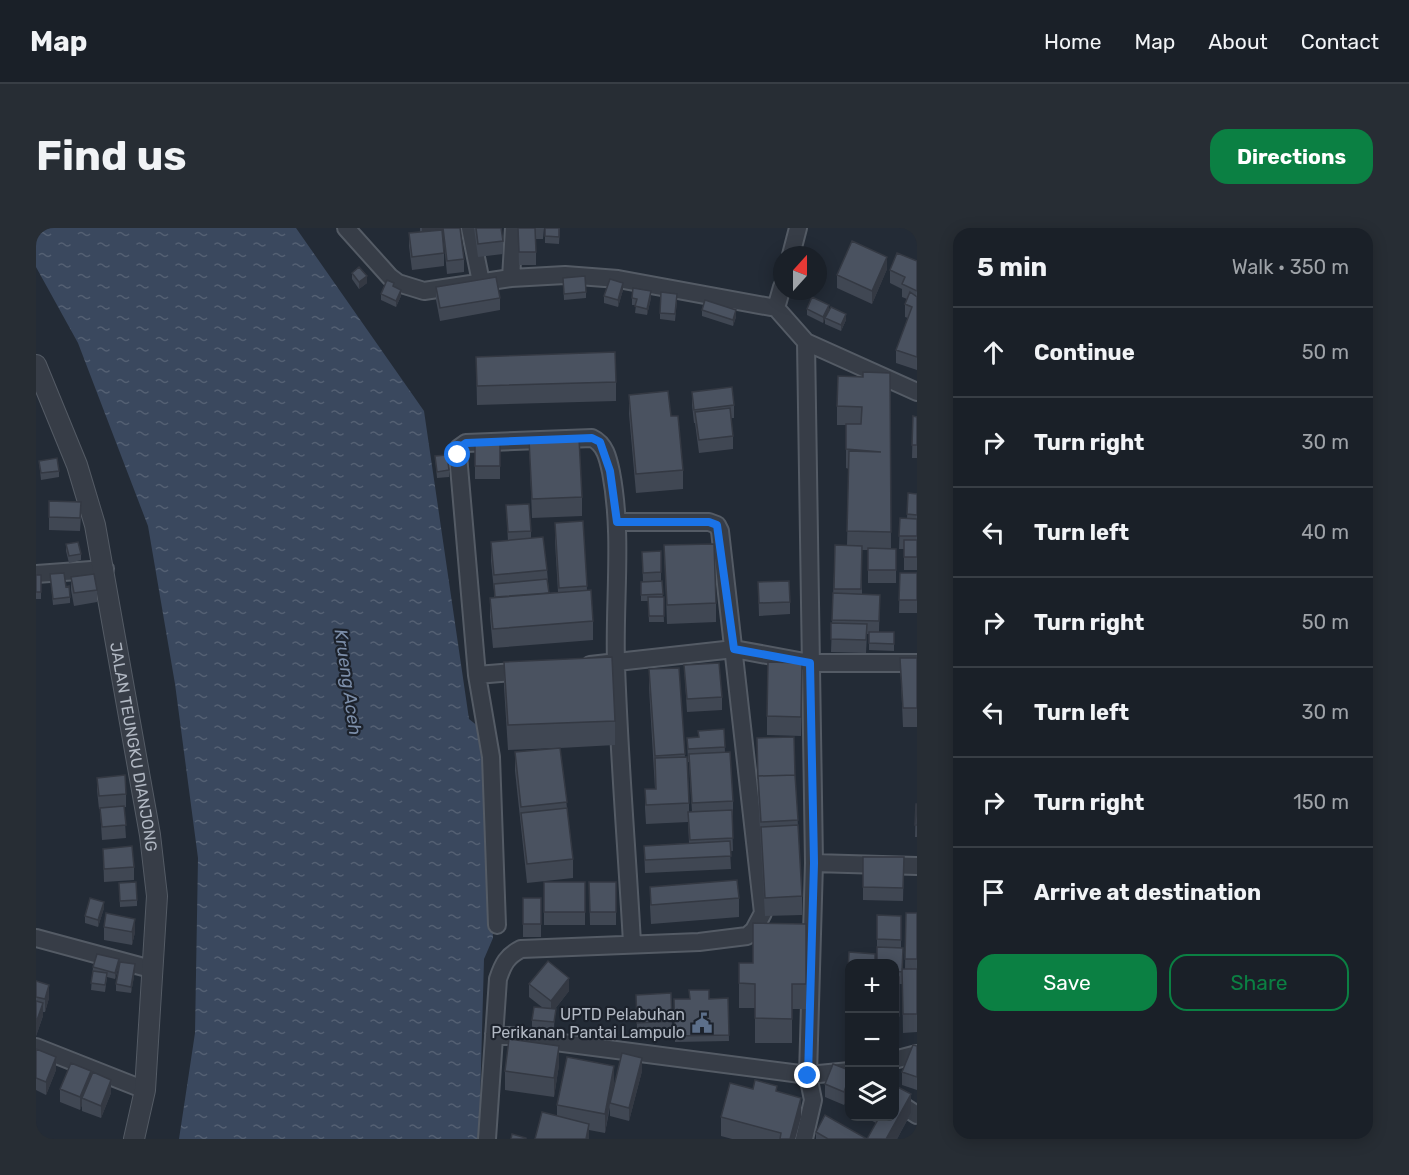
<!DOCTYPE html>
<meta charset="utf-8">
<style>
body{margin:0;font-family:Rubik,sans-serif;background:#272d34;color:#f1f3f6}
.controls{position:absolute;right:18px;bottom:18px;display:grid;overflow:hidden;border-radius:12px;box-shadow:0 3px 15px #0003}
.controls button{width:54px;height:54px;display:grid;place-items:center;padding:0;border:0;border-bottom:2px solid #383e45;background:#1a2028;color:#f1f3f6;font:30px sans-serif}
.compass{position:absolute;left:737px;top:18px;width:54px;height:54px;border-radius:50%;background:#1a2028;box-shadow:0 3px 15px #0003;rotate:21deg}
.stop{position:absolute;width:18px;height:18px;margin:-14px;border:4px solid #1a73e8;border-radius:50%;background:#fff}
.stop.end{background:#1a73e8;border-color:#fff;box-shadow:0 2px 6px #0008}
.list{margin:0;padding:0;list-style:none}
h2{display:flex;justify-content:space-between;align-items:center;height:78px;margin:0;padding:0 24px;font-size:26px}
h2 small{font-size:20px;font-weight:400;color:#9fa3a8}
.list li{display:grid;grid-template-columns:39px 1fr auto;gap:18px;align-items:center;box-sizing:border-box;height:90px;padding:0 24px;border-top:2px solid #383e45}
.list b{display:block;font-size:22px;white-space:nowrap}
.list em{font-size:20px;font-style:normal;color:#9fa3a8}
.actions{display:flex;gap:12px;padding:18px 24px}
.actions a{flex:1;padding:14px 0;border:2px solid #0b8043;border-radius:18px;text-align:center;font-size:21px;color:#0b8043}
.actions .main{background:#0b8043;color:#fff}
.icon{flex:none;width:33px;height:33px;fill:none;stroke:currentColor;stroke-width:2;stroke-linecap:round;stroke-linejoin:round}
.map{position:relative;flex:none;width:881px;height:911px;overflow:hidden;border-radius:18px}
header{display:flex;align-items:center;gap:36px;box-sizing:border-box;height:84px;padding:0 30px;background:#1a2028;border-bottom:2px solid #383e45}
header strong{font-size:28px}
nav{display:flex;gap:33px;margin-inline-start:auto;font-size:21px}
.intro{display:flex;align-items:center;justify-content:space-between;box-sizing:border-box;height:144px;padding:0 36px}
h1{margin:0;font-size:42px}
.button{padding:15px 27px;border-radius:18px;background:#0b8043;color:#fff;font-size:21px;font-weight:700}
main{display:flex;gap:36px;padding:0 36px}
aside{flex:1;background:#1a2028;border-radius:18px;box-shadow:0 3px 15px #0003}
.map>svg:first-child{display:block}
.water{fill:url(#water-ripples)}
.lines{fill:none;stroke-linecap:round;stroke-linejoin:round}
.minor-casing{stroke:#545b65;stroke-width:20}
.tertiary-casing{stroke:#545b65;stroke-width:22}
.minor{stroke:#373d47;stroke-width:16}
.tertiary{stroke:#373d47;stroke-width:20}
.wall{fill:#404753}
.shaded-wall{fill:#343943}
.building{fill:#4a5260;stroke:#343943;stroke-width:1.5}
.route{stroke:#1a73e8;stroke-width:8}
.labels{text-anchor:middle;stroke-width:4.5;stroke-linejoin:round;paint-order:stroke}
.street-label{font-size:16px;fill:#b1b8c3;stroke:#1c222c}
.poi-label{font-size:16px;fill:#b1b8c3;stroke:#1c222c;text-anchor:end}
.water-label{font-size:18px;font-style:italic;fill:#7c8ea9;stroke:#1c222c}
</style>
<header>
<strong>Map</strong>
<nav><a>Home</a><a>Map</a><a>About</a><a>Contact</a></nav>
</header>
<div class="intro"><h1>Find us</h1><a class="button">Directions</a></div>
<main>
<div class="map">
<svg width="881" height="911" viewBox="0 0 881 911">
<defs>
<pattern id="water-ripples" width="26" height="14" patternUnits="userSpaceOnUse" patternTransform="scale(1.5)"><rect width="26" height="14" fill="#3a485e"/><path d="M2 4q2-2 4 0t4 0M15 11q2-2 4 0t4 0" fill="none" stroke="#546073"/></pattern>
</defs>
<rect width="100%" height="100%" fill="#232b36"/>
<!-- water -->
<path class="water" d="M0,0H260L388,183L433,491L448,503L457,710L448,731L443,911H143L159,805L162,630L139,456L112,298L42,115L0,39Z"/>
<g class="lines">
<!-- minor casing -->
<g class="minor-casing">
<path id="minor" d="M310,0L354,49L362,55L388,63L475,50L529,47L582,51L740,80L770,114
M434,0L445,54
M755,27L762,0
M475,50L478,0
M740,80L746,59
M0,346L69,341
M554,437L698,421L774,435H881
M490,443L441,447L422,227L423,220L430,215L556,210C569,216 572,230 575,244C587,307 578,372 580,436C583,529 591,622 596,715
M441,447L455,529L461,697
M778,635L881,638
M0,710L115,741
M458,806L772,847L814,843
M0,819L109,862
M858,832L881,826
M858,872L881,887
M451,911L462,751C467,736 471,728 485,721L663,714L711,708L718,702L727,685L684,303L681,297L673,294H581
M768,911L777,872L772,847L778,635L770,114L881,164"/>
</g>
<!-- tertiary casing -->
<g class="tertiary-casing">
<g id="tertiary">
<path id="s1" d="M0,137L41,237L59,297L114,607L121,668L109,862L98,911"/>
</g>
</g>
<!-- minor -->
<use href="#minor" class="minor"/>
<!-- tertiary -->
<use href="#tertiary" class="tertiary"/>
</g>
<!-- wall -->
<path class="wall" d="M384,0H424L428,31V44L411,46L407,4H406L408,25V38L376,42L373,18V5L384,4Z
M438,0H465L467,13V26L442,29Z
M482,0H508L507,11H500V37H483Z
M524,0L523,16L509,15V8Z
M881,33V142L860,135V122L872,90L869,89V76L871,71L866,69V61L854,55V42Z
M851,41L836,76L801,60V47Z
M316,45L331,55L323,61L316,51Z
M527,50L550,64V70L528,72Z
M400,59L464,70V82L404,93L400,72Z
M587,62L582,79L568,75V68Z
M345,66L365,68L360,79L345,72Z
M596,70H615L611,87L599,85L600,77H596Z
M641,72L639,93L624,91V85Z
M771,81L793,83L810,92L805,103L789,96V90L787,95L771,87Z
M666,82L700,89L697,98L666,88Z
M440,129L580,154V173L441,177Z
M854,145L855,321H860V355H832V322H826V366L844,367L843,404H858V423L833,422V406H831L830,425L795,424L799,317H811L813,241L810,240V197H801V178L827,149Z
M656,164L698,177V190H695L697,208V221L663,225L659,195H658L656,177Z
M593,167L635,188L647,242V261L600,265L593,186Z
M877,188L881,189V230H876Z
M493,212L546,269V288L496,290Z
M439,216H464V251H439Z
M399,228L413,242V249L401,250Z
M3,233L23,243V249L5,252Z
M872,265L881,266V342H868V321H863L864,290L871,291Z
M13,273L45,287L44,303L13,302Z
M470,277L495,303V311L511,342L513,365L522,364L519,314V295L547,293L551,362L557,393V412L457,420L454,389V370L458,369V363L455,333V314L472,313Z
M30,316L45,326V332L33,335L30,323Z
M628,317L680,375V394L631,396Z
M625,323V353H626L628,394H613L612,373H605V354H607L606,324Z
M864,345H881V385H863Z
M14,346L30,359L34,369V375L17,377Z
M0,347H5V371H0Z
M35,349L61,362V374L38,378L35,362Z
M722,354L754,374V386L723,388Z
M864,430H881V499H867Z
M468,434L579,493V517L524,520L537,631V650L491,655L479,543V524L520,520L472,522L468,459Z
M648,437L686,469V482L651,484Z
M643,440L649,529L653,575V584H656L653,534H652L651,510L662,509L688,501L689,525L697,573V592H696L697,623H694L695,641L609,645L608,618L653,615L652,594L610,596L609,580V561H619L613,460V441Z
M766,454L765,508L731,507V488Z
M721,510L759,547L766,668V687L729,688L722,567Z
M61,550L90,566V579H88L90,610L66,612L64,581H63L61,562Z
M880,576H881V609H879Z
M67,621L98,639V652L68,654Z
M827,629H868L867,673L827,672Z
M508,654H549V697H508Z
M553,654H580V697H554Z
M83,655L101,672V678L84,679Z
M614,659L703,670V689L615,696L614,678Z
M487,670H505V709H487Z
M68,680L62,699L49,695V688Z
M870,685H881V804L867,805L866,746V756H863V801H858V735L841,724V711L865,688V719L866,741H869Z
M770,696V781H756V815H719V780H703V735H717Z
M68,699L99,704L96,717L68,712Z
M813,724L839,726V735H813V756H812Z
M83,738L79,751L71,749L69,764L55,762L57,739Z
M99,743L95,765L80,763V756Z
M0,753L13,770L9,784H7V788L0,808Z
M493,756L533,763L519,781L518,801L496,799V792L507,780L493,769Z
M635,765L636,800L601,801L600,767Z
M692,770L693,813L639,814L638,771Z
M881,818V862L866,857V844Z
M0,821L20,842L10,867L0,862Z
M523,837L518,869L469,862V843Z
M813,842V881L810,879V871L808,877L789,869V856Z
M606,843L593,893L574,888V879L569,905L553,902V911L521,888V877L578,857Z
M55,850L75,865L65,890L46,883V877L44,882L24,874V861Z
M717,861L741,863L765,889L759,911H696L685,908V889Z
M875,885L861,911H780V904L831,911L840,895L827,888H858Z"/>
<!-- shaded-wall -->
<path class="shaded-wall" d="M386,0H407V4L386,9Z
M851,29V41L836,76V63Z
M331,48V55L323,61V54Z
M587,55V62L582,79V72Z
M365,62V68L360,79V73Z
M615,63V70L611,87V81Z
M793,77V83L787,95V89Z
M700,82V89L697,98V92Z
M810,86V92L805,103V97Z
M68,674V680L62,699V692Z
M99,691V704L96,717V704Z
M83,731V738L79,751V745Z
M99,736V743L95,765V759Z
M533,750V763L515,786V773Z
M13,757V770L9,784V771Z
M7,775V788L0,808V795Z
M523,818V837L518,869V850Z
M20,829V842L10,867V854Z
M606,830V843L593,893V880Z
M578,838V857L574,875L569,905V886Z
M55,843V856L46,870V877L44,882V869Z
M813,850V862L810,860V871L808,877V864Z
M75,852V865L65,890V878Z
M875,866V885L861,911H850Z
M765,870V889L759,911H754Z
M553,896V911H550Z"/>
<!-- building -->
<path class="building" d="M407,0H424L428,31L411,33Z
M440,0H465L467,13L442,16Z
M482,0H499L500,24H483Z
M509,0H523V9L509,8Z
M406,2L408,25L376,29L373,5Z
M816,13L851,29L836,63L801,47Z
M861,25L881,33V63L866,56L869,49L854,42Z
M323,39L331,48L323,54L316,45Z
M549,48L550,64L528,66L527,50Z
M460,49L464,70L404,80L400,59Z
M574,51L587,55L582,72L568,68Z
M351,52L358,55L357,58L365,62L360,73L345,66Z
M597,60L615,63L611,81L599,78L601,71L596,70Z
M625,64L641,66L639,86L624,85Z
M874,64L881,69V129L860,122L876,79L869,76Z
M776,69L793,77L787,89L771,81Z
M669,72L700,82L697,92L666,82Z
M795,79L810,86L805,97L789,90Z
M579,124L580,154L441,158L440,129Z
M827,144L854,145L855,304L811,303L813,223L845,224L810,221V196H825L826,179L801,178L802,148L827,149Z
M696,159L698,177L658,182L656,164Z
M632,163L635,188H642L647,242L600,246L593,167Z
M694,180L697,208L663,212L659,184Z
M877,188L881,189V217H876Z
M543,210L546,269L496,271L493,212Z
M439,216H464V238H439Z
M411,227L413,242L401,244L399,228Z
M21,230L23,243L5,245L3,233Z
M872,265L881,266V287L871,286Z
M13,273L45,274L44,290L13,289Z
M493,276L495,303L472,304L470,277Z
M864,290L881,291V308H863Z
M547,293L551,358L523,360L519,295Z
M507,309L511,342L458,347L455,314Z
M868,312H881V329H868Z
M42,314L45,326L33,328L30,316Z
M678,316L680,375L631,377L628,317Z
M799,317L826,318L825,361H798Z
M832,320L860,321V342H832Z
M625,323V344L607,345L606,324Z
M28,345L30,359L33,358L34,369L17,371L14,346Z
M864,345H881V372H863Z
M58,346L61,362L38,365L35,349Z
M0,347H5V364H0Z
M511,351L513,365L459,369L458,356Z
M626,353L627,366L605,367V354Z
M753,353L754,374L723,375L722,354Z
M555,362L557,393L457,401L454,370Z
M797,365L844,367L843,393L796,392Z
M612,369H628V388H613Z
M795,395L831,396L830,412L795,411Z
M833,404H858V416L833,415Z
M576,429L579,493L472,497L468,434Z
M864,430H881V480H867Z
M732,434L766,435L765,489L731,488Z
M683,435L686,469L651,471L648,437Z
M643,440L649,526L619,528L613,441Z
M688,501L689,519L652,521L651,510L663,509L662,503Z
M758,509L759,547L722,548V551L721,510Z
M524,520L531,574L485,579L479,524Z
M694,524L697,573L656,575L653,526Z
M651,529L653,575L610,577L609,561H620L619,530Z
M89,547L90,566L63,568L61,550Z
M759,547L762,592L725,594L722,548Z
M880,576H881V597H879Z
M88,578L90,597L66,599L64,580Z
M531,580L537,631L491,636L485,585Z
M696,582L697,610L654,612L652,584Z
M762,597L766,668L729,670L725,599Z
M694,613L695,628L609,632L608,618Z
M96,618L98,639L68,641L67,621Z
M827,629H868L867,660L827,659Z
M701,652L703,670L615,677L614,659Z
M100,654L101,672L84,673L83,655Z
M508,654H549V684H508Z
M553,654H580V684H554Z
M54,670L68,674L62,692L49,688Z
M487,670H505V696H487Z
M70,685L99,691L96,704L68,699Z
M870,685H881V731H869Z
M841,687L865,688V712L841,711Z
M717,695L770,696V756H756V791L719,790V756L703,755V735H717Z
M841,719L867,720L866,744L858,743V735H841Z
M813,724L839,726V735H813V744L812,743Z
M61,726L83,731L79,745L57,739Z
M512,733L533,750L515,773L493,756Z
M84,734L99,736L95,759L80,756Z
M866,741H881V786H867Z
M57,743L71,745L69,757L55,755Z
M858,749H863V788H858Z
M0,753L13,757L9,771L0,769Z
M653,762H673V771L692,770L693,807L639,808L638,771H654Z
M635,765L636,793L601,795L600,767Z
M0,773L7,775L0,795Z
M498,779L520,781L518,794L496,792Z
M473,811L523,818L518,850L469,843Z
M877,817L881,818V849L866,844Z
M0,821L20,829L10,854L0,850Z
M586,825L606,830L593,880L574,875Z
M531,829L578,838L569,886L521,877Z
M35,835L55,843L44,869L24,861Z
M797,836L813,842V850L808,864L789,856Z
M57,844L75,852L65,878L46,870Z
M719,852L741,858L740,863L765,870L754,911H744L745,905L685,889L694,855L717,861Z
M813,854V862L810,860Z
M858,857L875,866L850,911H792L780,904L789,887L831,911L844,888H858Z
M506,884L553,896L550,911H499Z
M476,906L490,910V911H475Z"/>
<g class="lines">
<!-- route -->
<path class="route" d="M422,227L423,220L430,215L556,210L564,214L574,243L581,294H673L681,297L698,421L774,435L778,635L772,848"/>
</g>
<!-- icons -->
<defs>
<g id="civic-bare" transform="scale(1.62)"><path d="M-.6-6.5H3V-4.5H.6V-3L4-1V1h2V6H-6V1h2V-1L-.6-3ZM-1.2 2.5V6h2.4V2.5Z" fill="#5c6f8a" stroke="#1c222c" stroke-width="2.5" paint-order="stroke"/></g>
</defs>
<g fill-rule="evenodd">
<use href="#civic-bare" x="666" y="795"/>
</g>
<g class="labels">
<!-- street labels -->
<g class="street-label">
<text dy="6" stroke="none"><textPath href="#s1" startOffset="396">JALAN TEUNGKU DIANJONG</textPath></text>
</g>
<!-- poi labels -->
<g class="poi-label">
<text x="649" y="792">UPTD Pelabuhan<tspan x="649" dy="18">Perikanan Pantai Lampulo</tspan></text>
</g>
<!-- water labels -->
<g class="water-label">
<text transform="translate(312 454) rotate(82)" y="6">Krueng Aceh</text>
</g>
</g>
</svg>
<div class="controls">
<button>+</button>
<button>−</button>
<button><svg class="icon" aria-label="layers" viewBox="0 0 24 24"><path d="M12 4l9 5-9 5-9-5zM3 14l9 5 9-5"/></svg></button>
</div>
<svg class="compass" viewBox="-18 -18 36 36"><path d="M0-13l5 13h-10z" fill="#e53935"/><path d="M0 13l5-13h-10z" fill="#9fa3a8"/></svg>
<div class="stop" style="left:422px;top:227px"></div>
<div class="stop end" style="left:772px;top:848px"></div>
</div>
<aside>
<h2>5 min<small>Walk · 350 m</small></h2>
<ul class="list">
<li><svg class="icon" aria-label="ahead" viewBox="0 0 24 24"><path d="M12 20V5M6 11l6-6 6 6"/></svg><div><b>Continue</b></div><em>50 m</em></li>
<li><svg class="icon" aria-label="right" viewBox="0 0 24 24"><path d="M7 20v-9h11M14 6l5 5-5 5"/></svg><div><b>Turn right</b></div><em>30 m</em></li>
<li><svg class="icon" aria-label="left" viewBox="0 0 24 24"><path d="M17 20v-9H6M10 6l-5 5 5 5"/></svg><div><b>Turn left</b></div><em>40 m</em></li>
<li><svg class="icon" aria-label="right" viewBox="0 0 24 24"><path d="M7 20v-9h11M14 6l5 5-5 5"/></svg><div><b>Turn right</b></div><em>50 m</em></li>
<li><svg class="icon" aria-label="left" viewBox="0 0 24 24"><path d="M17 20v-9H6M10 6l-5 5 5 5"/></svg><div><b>Turn left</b></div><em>30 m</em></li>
<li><svg class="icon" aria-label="right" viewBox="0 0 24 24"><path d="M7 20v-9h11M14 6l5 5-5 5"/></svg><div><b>Turn right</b></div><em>150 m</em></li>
<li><svg class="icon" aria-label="arrive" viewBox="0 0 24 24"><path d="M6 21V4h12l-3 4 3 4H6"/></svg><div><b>Arrive at destination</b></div></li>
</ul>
<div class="actions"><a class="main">Save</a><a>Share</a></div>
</aside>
</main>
